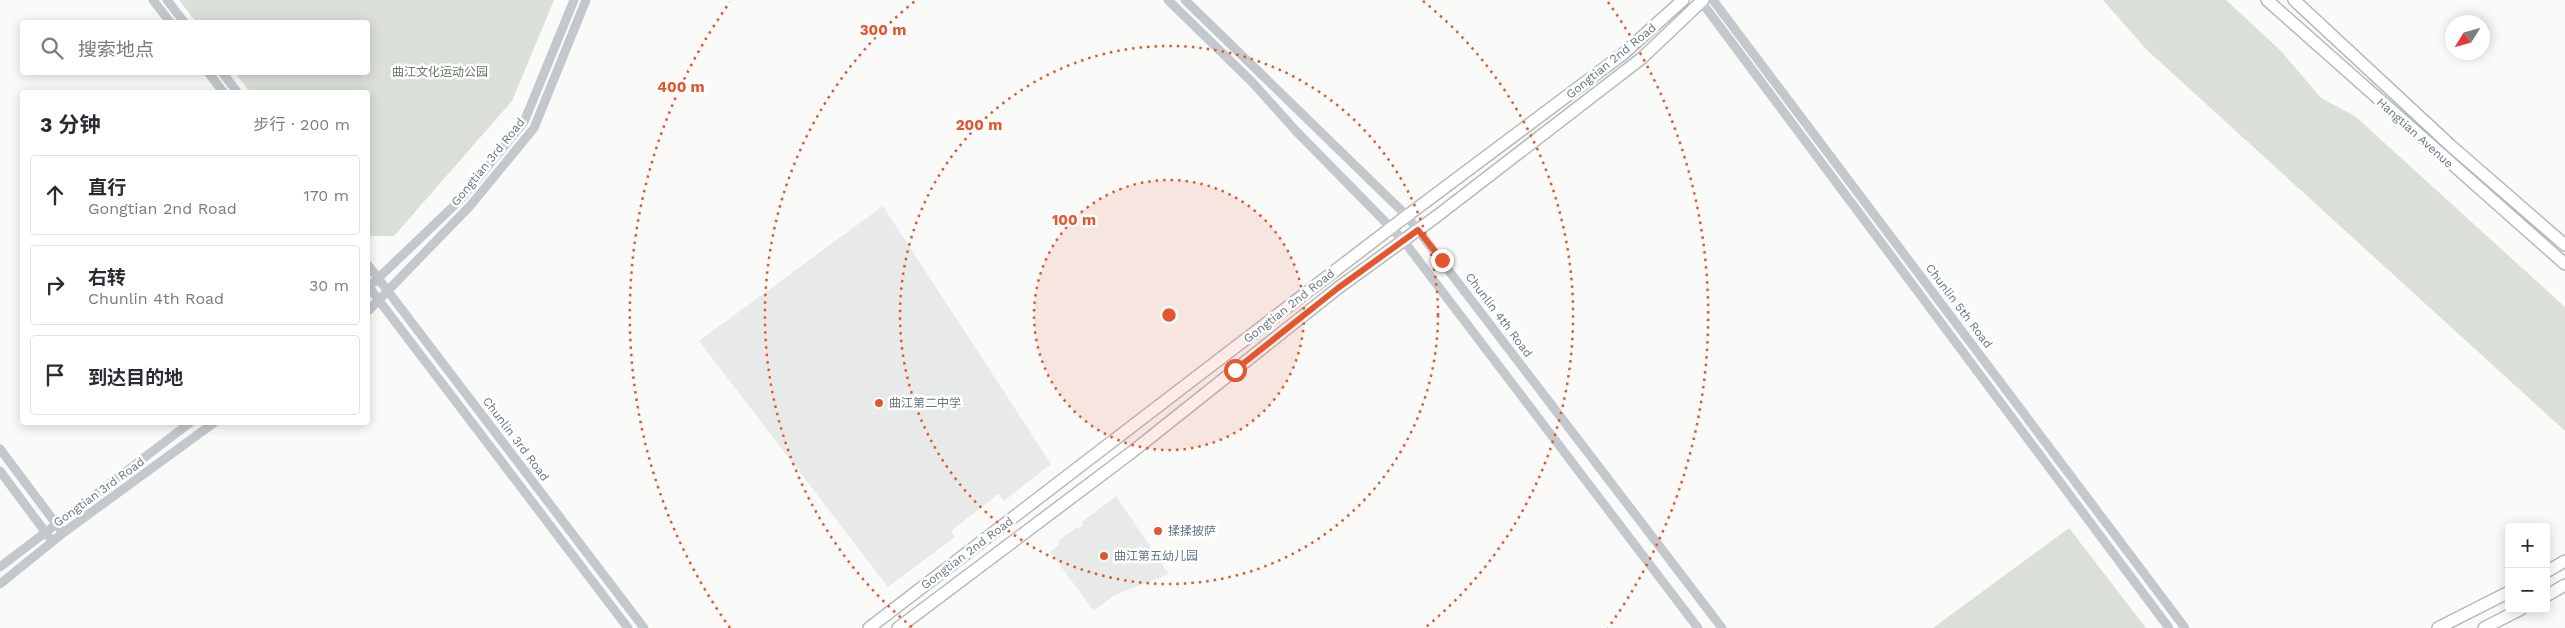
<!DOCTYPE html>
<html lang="zh">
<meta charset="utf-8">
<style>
body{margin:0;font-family:"Work Sans","Noto Sans SC",sans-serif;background:#f2f2f3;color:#2b2b33}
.controls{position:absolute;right:15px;bottom:15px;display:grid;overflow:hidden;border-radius:5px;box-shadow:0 2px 12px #0003}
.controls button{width:45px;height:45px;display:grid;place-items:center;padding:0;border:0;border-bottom:1px solid #e1e1e2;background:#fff;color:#2b2b33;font:25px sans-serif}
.compass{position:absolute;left:2445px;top:15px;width:45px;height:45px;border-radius:50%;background:#fff;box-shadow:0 2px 12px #0003;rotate:233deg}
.stop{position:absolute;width:15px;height:15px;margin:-11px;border:4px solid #e4572e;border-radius:50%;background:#fff}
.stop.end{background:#e4572e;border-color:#fff;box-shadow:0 1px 5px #0008}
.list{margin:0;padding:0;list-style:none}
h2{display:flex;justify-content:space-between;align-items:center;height:65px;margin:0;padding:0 20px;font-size:21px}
h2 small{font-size:16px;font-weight:400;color:#7c7c81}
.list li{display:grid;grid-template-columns:32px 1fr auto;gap:15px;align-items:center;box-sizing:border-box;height:80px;margin:0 10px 10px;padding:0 10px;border:1px solid #e1e1e2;border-radius:5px}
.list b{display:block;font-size:19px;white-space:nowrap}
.list p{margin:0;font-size:16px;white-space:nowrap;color:#7c7c81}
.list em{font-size:16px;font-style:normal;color:#7c7c81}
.icon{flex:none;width:28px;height:28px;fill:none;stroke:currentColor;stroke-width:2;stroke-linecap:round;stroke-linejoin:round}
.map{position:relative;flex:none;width:2565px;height:628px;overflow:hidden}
.search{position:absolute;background:#fff;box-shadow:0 2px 12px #0003;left:20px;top:20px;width:350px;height:55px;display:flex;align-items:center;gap:12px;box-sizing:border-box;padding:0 18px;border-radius:5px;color:#7c7c81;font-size:19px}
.panel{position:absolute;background:#fff;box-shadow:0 2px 12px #0003;left:20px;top:90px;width:350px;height:335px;border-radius:5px}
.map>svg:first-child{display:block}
.built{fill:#e8e9e9}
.green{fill:#dadfd7}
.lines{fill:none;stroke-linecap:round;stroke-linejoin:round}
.major-casing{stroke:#b5babe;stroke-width:14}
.minor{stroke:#c3c8cc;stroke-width:9}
.major{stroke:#fff;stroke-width:11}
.route{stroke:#e4572e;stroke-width:6}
.ring{fill:none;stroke:#e4572e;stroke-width:2.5;stroke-dasharray:2.5 5}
.poi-dot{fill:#e4572e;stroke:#fff;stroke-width:2}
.labels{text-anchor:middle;stroke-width:5;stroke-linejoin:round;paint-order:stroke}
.street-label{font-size:12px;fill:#657683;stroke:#fff}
.park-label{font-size:12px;fill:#687a64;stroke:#fff}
.poi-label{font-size:12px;fill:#657683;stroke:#fff;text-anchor:start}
.centre{fill:#e4572e;stroke:#fff;stroke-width:2.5}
.ring-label{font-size:15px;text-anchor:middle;font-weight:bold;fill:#e4572e;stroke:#fff;stroke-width:5;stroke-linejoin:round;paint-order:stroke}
</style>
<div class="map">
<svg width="2565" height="628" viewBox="0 0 2565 628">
<rect width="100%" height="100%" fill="#fafaf8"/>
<!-- built -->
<path class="built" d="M883,206L1051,464L1004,501L998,494L951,531L955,537L888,587L699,341Z
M1116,496L1169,574L1113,596L1094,611L1050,552L1060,544L1058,541L1077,527L1079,528L1083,525L1082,522Z"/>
<!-- green -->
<path class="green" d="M179,0H554L512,101L394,236H368V92H250L235,73L368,72V22H196Z
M2103,0H2226L2281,51L2321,98L2356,117L2565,307V431L2148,51Z
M2069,528L2146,628H1933Z"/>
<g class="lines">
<!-- major casing -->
<g class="major-casing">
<path id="major" d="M2267,0L2565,264
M2294,0L2450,145L2565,245
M2546,572L2565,561
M2546,596L2565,585
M869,628L1392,227L1623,54L1683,0
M898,628L1132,452L1338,288L1437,216L1642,58L1703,0
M2438,628L2509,592
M2484,628L2521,609"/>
</g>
<!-- minor -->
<path class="minor" d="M153,0L170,22
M167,0L184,22
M1168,0L1252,82L1296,131L1403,240L1698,628
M1185,0L1407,216L1722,628
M1700,0L2169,628
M1713,0L2185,628
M208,72L223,92
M222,72L237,92
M368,265L644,628
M368,286L628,628
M368,288L462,198L524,122L574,0
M368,311L470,206L534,128L586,0
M0,449L60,529
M0,471L49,537
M0,567L191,422
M0,584L63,533L215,422"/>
<!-- major -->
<use href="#major" class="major"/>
</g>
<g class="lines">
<!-- route -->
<path class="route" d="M1235,370L1338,288L1418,230L1442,260"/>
</g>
<!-- distance rings -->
<circle cx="1169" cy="315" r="135" fill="#e4572e" fill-opacity=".12"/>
<g class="ring">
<circle cx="1169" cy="315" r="135"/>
<circle cx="1169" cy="315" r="269"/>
<path d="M912 627A404 404 0 0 1 915 1M1423 1A404 404 0 0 1 1426 627"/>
<path d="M730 628A539 539 0 0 1 730 2M1608 2A539 539 0 0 1 1608 628"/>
</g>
<!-- markers -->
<g class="poi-dot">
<circle cx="879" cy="403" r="5"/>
<circle cx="1158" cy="531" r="5"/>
<circle cx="1104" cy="556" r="5"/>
</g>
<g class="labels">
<!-- street labels -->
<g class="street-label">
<text transform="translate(1611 61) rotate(-39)" y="4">Gongtian 2nd Road</text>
<text transform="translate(2415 133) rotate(42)" y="4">Hangtian Avenue</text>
<text transform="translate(488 162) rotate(-51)" y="4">Gongtian 3rd Road</text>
<text transform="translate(1289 306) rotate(-38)" y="4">Gongtian 2nd Road</text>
<text transform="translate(1959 306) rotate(53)" y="4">Chunlin 5th Road</text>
<text transform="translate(1499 315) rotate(53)" y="4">Chunlin 4th Road</text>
<text transform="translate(516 439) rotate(53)" y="4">Chunlin 3rd Road</text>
<text transform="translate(99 492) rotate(-36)" y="4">Gongtian 3rd Road</text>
<text transform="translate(967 553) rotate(-37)" y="4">Gongtian 2nd Road</text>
</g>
<!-- park labels -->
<g class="park-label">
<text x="440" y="76">曲江文化运动公园</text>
</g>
<!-- poi labels -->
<g class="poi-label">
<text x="889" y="407">曲江第二中学</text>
<text x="1168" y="535">揉揉披萨</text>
<text x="1114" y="560">曲江第五幼儿园</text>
</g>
</g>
<circle cx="1169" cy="315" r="8" class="centre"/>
<g class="ring-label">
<text x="883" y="35">300 m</text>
<text x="681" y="92">400 m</text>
<text x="979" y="130">200 m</text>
<text x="1074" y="225">100 m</text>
</g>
</svg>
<div class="controls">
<button>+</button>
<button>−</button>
</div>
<svg class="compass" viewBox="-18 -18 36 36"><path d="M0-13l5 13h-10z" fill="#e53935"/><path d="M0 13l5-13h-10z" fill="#7c7c81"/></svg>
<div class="stop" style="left:1235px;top:370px"></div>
<div class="stop end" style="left:1442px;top:260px"></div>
<div class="search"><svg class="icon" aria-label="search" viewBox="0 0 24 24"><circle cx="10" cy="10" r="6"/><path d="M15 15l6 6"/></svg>搜索地点</div>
<section class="panel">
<h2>3 分钟<small>步行 · 200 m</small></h2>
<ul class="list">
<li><svg class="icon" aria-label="ahead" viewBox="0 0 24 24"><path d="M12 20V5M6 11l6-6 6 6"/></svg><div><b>直行</b><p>Gongtian 2nd Road</p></div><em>170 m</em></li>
<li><svg class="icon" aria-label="right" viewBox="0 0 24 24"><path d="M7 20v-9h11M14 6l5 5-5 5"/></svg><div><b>右转</b><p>Chunlin 4th Road</p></div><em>30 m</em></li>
<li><svg class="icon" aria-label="arrive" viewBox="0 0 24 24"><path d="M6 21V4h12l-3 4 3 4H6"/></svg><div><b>到达目的地</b></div></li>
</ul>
</section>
</div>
